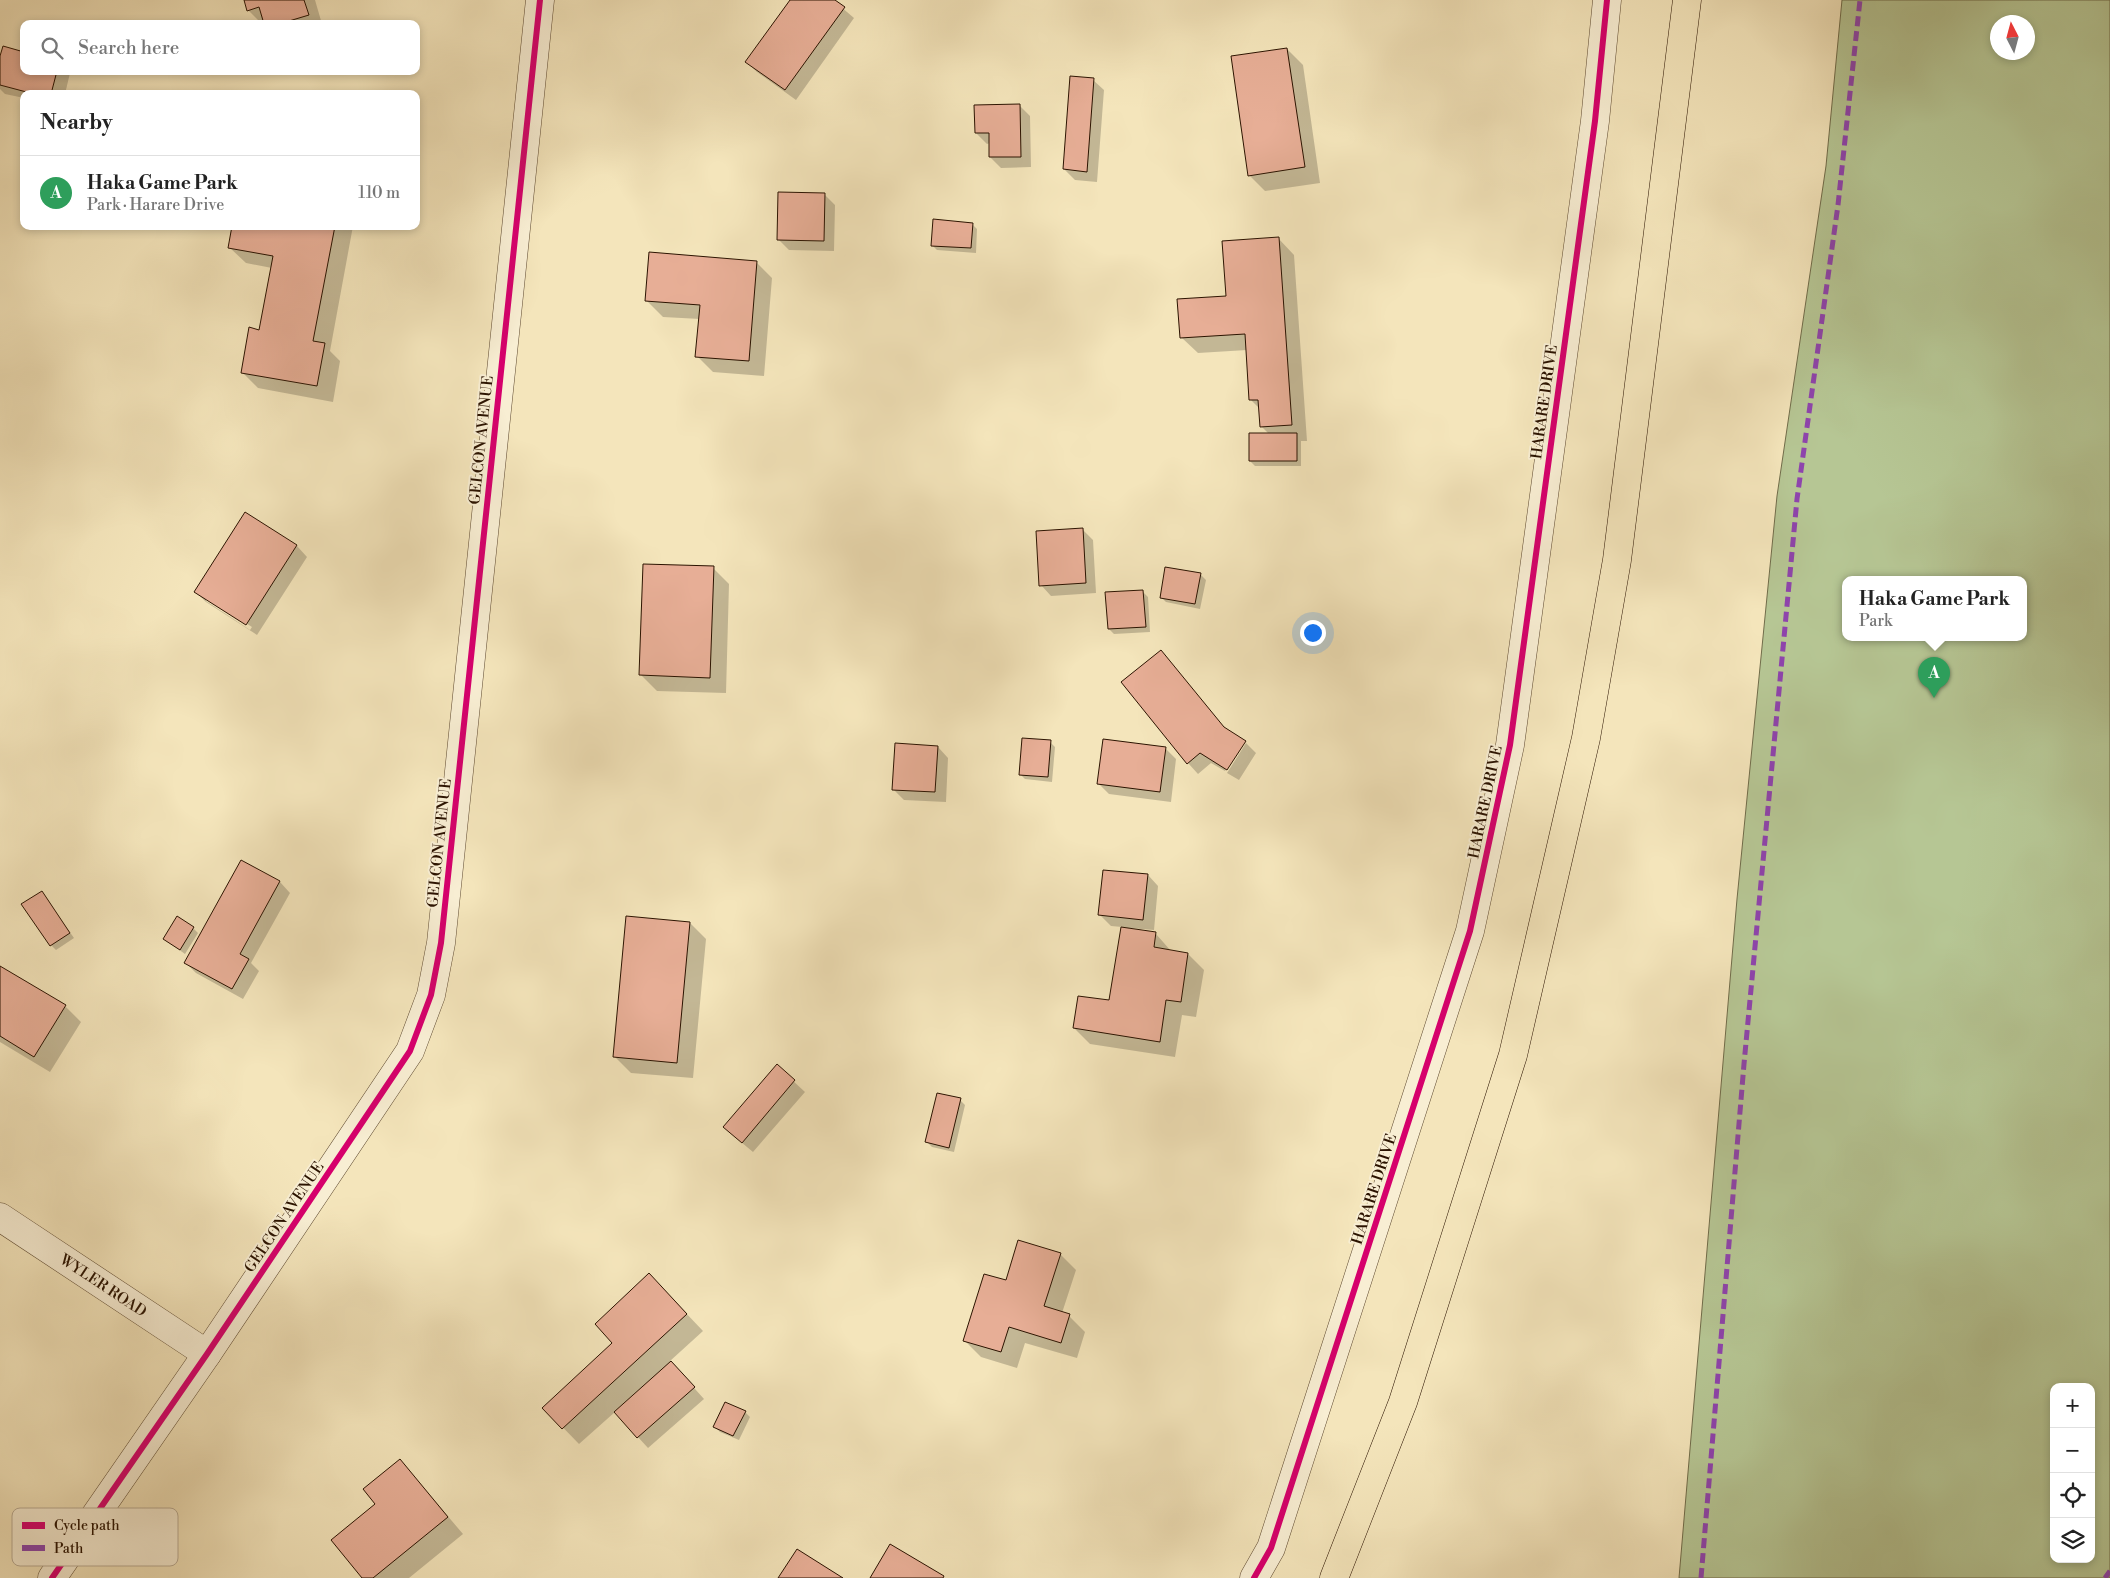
<!DOCTYPE html>
<meta charset="utf-8">
<style>
body{margin:0;font-family:"Libre Bodoni",serif;background:#f6f6f6;color:#222}
.controls{position:absolute;right:15px;bottom:15px;display:grid;overflow:hidden;border-radius:10px;box-shadow:0 2px 8px #0003}
.controls button{width:45px;height:45px;display:grid;place-items:center;padding:0;border:0;border-bottom:1px solid #e0e0e0;background:#fff;color:#222;font:25px sans-serif}
.compass{position:absolute;left:1990px;top:15px;width:45px;height:45px;border-radius:50%;background:#fff;box-shadow:0 2px 8px #0003;rotate:354deg}
.you{position:absolute;left:1312px;top:632px;width:18px;height:18px;margin:-12px;border:4px solid #fff;border-radius:50%;background:#1a73e8;box-shadow:0 0 0 8px #1a73e833}
.badge{display:grid;place-items:center;width:32px;height:32px;border-radius:50%;background:#111827;color:#fff;font-size:16px;font-weight:700}
.pin{position:absolute;translate:-50% -41px;filter:drop-shadow(0 1px 2px #0008)}
.pin::after{content:'';position:absolute;top:26px;width:18px;height:15px;background:inherit;clip-path:polygon(0 0,100% 0,50% 100%)}
.popup{position:absolute;left:1842px;top:576px;width:185px;height:65px;box-sizing:border-box;display:grid;place-content:center;border-radius:10px;background:#fff;filter:drop-shadow(0 1px 4px #0005);font-size:16px;white-space:nowrap;color:#767676}
.popup b{font-size:19px;color:#222}
.popup::after{content:'';position:absolute;left:50%;top:100%;margin-left:-10px;border:10px solid transparent;border-top-color:#fff}
.list{margin:0;padding:0;list-style:none}
h2{display:flex;justify-content:space-between;align-items:center;height:65px;margin:0;padding:0 20px;font-size:21px}
h2 small{font-size:16px;font-weight:400;color:#767676}
.list li{display:grid;grid-template-columns:32px 1fr auto;gap:15px;align-items:center;box-sizing:border-box;height:75px;padding:0 20px;border-top:1px solid #e0e0e0}
.list b{display:block;font-size:19px;white-space:nowrap}
.list p{margin:0;font-size:16px;white-space:nowrap;color:#767676}
.list em{font-size:16px;font-style:normal;color:#767676}
.icon{flex:none;width:28px;height:28px;fill:none;stroke:currentColor;stroke-width:2;stroke-linecap:round;stroke-linejoin:round}
.map{position:relative;flex:none;width:2110px;height:1578px;overflow:hidden}
.search{position:absolute;background:#fff;box-shadow:0 2px 8px #0003;left:20px;top:20px;width:400px;height:55px;display:flex;align-items:center;gap:12px;box-sizing:border-box;padding:0 18px;border-radius:10px;color:#767676;font-size:19px}
.panel{position:absolute;background:#fff;box-shadow:0 2px 8px #0003;left:20px;top:90px;width:400px;height:140px;border-radius:10px}
.map>svg:first-child{display:block}
.green{fill:#b6c694;stroke:#706c4a;fill-rule:evenodd}
.shadow{fill:#0003;fill-rule:evenodd}
.building{fill:#e7ae96;stroke:#2b1300}
.lines{fill:none;stroke-linecap:round;stroke-linejoin:round}
.minor-casing{stroke:#5d482f;stroke-width:29}
.primary-casing{stroke:#2b1300;stroke-width:29}
.minor{stroke:#f8eed3;stroke-width:28}
.primary{stroke:#f4e5bb;stroke-width:28}
.quiet{stroke:#8e44ad;stroke-width:5;stroke-dasharray:10 5;stroke-linecap:butt}
.cycleway-casing{stroke:#f8eed3;stroke-width:9}
.cycleway{stroke:#d6006c;stroke-width:6}
.labels{text-anchor:middle;stroke-width:4;stroke-linejoin:round;paint-order:stroke}
.street-label{font-size:15px;fill:#2b1300;stroke:#f8eed3}
.key{fill:#f8eed3;stroke:#baac94;stroke-width:1}
.key-label{font-size:14px;fill:#2b1300}
</style>
<div class="map">
<svg width="2110" height="1578" viewBox="0 0 2110 1578">
<rect width="100%" height="100%" fill="#f4e5bb"/>
<filter id="stains"><feTurbulence type="fractalNoise" baseFrequency=".004" numOctaves="4"/><feColorMatrix values="0 0 0 0 .2 0 0 0 0 .09 0 0 0 0 .02 0 0 0 .5 -.17"/></filter>
<radialGradient id="worn" r=".72"><stop offset=".6" stop-color="#630" stop-opacity="0"/><stop offset="1" stop-color="#630" stop-opacity=".3"/></radialGradient>
<!-- green -->
<path class="green" d="M1842,0H2110V1578H1679L1737,899L1777,496L1826,166ZM1998,22H2028V52H1998ZM1845,579H2023V637H1845ZM2054,1387H2091V1559H2054Z"/>
<!-- shadow -->
<path class="shadow" d="M245,0H315L322,24H262L248,10Z
M792,0H833L854,18L796,100L757,72L747,62Z
M1287,49L1303,65L1320,183L1265,191L1249,175Z
M0,61L24,71H68L70,73L65,94H24V98L5,94L0,89Z
M1093,80L1104,90L1097,182L1075,180L1064,169Z
M1019,105L1030,116L1031,167L1001,168L990,157V143L987,144L976,133Z
M824,194L835,205L834,251L789,250L778,239Z
M972,224L977,229L976,253L937,250L932,245Z
M233,226H353L330,351L340,361L333,402L258,388L242,372L260,331L272,268L246,263L229,247Z
M1278,238L1294,255L1307,441H1301V466H1255L1250,461L1269,434L1261,426L1260,409L1251,400L1247,350L1198,353L1181,337L1227,297Z
M756,262L772,278L764,376L713,372L697,356L700,319L663,317L647,301Z
M246,514L297,546L307,557L257,635L206,602L195,591ZM206,598L252,627L250,630L206,601Z
M1082,529L1093,540L1096,593L1051,596L1041,585Z
M713,568L729,584L726,693L657,691L641,675Z
M1201,575L1206,580L1200,609L1166,602L1161,597Z
M1143,592L1148,597L1150,632L1114,634L1109,629Z
M1161,652L1227,731L1246,743H1243L1225,771L1211,763L1198,774L1188,763Z
M1050,742L1055,747L1052,782L1025,779L1020,774Z
M1246,743L1256,753L1239,780L1227,773Z
M938,747L948,758L946,802L904,800L893,789Z
M1165,748L1176,759L1171,802L1109,794L1098,783Z
M242,862L280,882L290,893L251,963L259,971L243,999L196,973L186,963Z
M1148,875L1158,886L1154,930L1129,928V930L1156,934L1171,951L1188,954L1204,970L1196,1017L1182,1015L1175,1057L1090,1044L1074,1028L1110,1002L1122,927L1111,926L1100,915Z
M41,892L74,938L56,950L51,945Z
M690,923L706,939L693,1078L631,1073L615,1057Z
M193,928L198,933L185,954L164,939Z
M0,967L65,1006L81,1022L50,1072L0,1042Z
M777,1066L805,1092L753,1152L735,1137Z
M960,1100L965,1105L954,1152L932,1147L927,1142Z
M1060,1254L1076,1270L1062,1313L1069,1316L1085,1332L1077,1358L1025,1343L1017,1368L981,1357L965,1341L1007,1282Z
M665,1291L703,1331L670,1361L704,1399L648,1448L615,1412L579,1444L544,1408L614,1343Z
M745,1412L750,1417L739,1440L720,1432L715,1427Z
M400,1460L463,1534L409,1578H364L377,1504Z"/>
<!-- building -->
<path class="building" d="M244,0H304L309,15L279,24H264L259,7L247,11Z
M790,0H835L845,7L785,90L745,62Z
M3,46L24,52V71H57L51,94H34L0,85V56Z
M1287,48L1305,167L1248,176L1231,56Z
M1070,76L1094,78L1087,172L1063,169Z
M1020,104L1021,157H989V133H975L974,105Z
M778,192L825,193L824,241L777,240Z
M933,219L973,223L971,248L931,246Z
M232,226H335L313,341L325,343L317,386L241,373L249,327L259,330L273,256L228,248Z
M1279,237L1292,425L1260,427L1258,400H1249L1245,334L1180,338L1177,299L1226,296L1222,241Z
M649,252L757,261L749,361L695,357L700,305L645,301Z
M1249,433H1297V461H1249Z
M245,512L297,545L246,625L194,592Z
M1083,528L1086,583L1039,586L1036,531Z
M643,564L714,566L710,678L639,675Z
M1165,567L1201,573L1195,604L1160,598Z
M1143,590L1146,627L1108,629L1105,592Z
M1161,650L1224,727L1246,741L1227,770L1200,753L1187,764L1121,682Z
M1022,738L1051,740L1048,777L1019,775Z
M1103,739L1166,747L1160,792L1097,784Z
M895,743L938,746L935,792L892,790Z
M241,860L280,881L240,954L249,959L232,989L184,963Z
M1103,870L1148,874L1143,920L1098,915Z
M42,891L70,933L50,946L21,904Z
M177,916L194,927L180,950L163,939Z
M626,916L690,922L677,1063L613,1057Z
M1121,927L1156,932L1154,947L1188,953L1181,1002L1166,1000L1160,1042L1073,1028L1078,996L1109,1000Z
M0,966L66,1005L34,1057L0,1036Z
M777,1064L795,1080L742,1143L723,1127Z
M937,1093L961,1098L949,1148L925,1142Z
M1018,1240L1061,1253L1044,1306L1070,1314L1061,1343L1009,1327L1001,1352L963,1341L984,1274L1006,1280Z
M649,1273L687,1314L562,1429L542,1408L612,1343L595,1324Z
M671,1361L695,1387L637,1438L614,1412Z
M725,1402L746,1411L733,1436L713,1427Z
M400,1459L448,1517L373,1578H362L331,1540L375,1504L363,1489Z
M890,1544L944,1576L943,1578H870Z
M797,1549L843,1578H778Z"/>
<g class="lines">
<!-- minor casing -->
<g class="minor-casing">
<g id="minor">
<path id="s1" d="M0,1217L207,1354"/>
<path d="M52,1578L207,1354L410,1051L431,995L441,943L540,0"/>
<path d="M1254,1578L1271,1548L1470,931L1510,745L1595,121L1607,0"/>
</g>
</g>
<!-- primary casing -->
<g class="primary-casing">
<path id="primary" d="M1334,1578L1403,1402L1513,1055L1586,738L1617,560L1687,0"/>
</g>
<!-- minor -->
<use href="#minor" class="minor"/>
<!-- primary -->
<use href="#primary" class="primary"/>
<!-- quiet -->
<path class="quiet" d="M1701,1578L1744,1064L1797,499L1838,205L1860,0
M2105,1578L2110,1571"/>
<!-- cycleway casing -->
<g class="cycleway-casing">
<path id="cycleway" d="M52,1578L207,1354L410,1051L431,995L441,943L540,0
M1254,1578L1271,1548L1470,931L1510,745L1595,121L1607,0"/>
</g>
<!-- cycleway -->
<use href="#cycleway" class="cycleway"/>
</g>
<g class="labels">
<!-- street labels -->
<g class="street-label">
<text transform="translate(1544 402) rotate(-82)" y="5">HARARE DRIVE</text>
<text transform="translate(481 440) rotate(-84)" y="5">GELCON AVENUE</text>
<text transform="translate(1485 802) rotate(-78)" y="5">HARARE DRIVE</text>
<text transform="translate(439 843) rotate(-84)" y="5">GELCON AVENUE</text>
<text transform="translate(1374 1189) rotate(-72)" y="5">HARARE DRIVE</text>
<text transform="translate(284 1217) rotate(-56)" y="5">GELCON AVENUE</text>
<text dy="5" stroke="none"><textPath href="#s1" startOffset="124">WYLER ROAD</textPath></text>
</g>
</g>
<!-- legend -->
<rect x="12" y="1508" width="166" height="58" rx="8" class="key"/>
<rect x="22" y="1522" width="23" height="7" fill="#d6006c"/>
<rect x="22" y="1545" width="23" height="6" fill="#8e44ad"/>
<g class="key-label">
<text x="54" y="1530">Cycle path</text>
<text x="54" y="1553">Path</text>
</g>
<rect width="100%" height="100%" filter="url(#stains)"/>
<rect width="100%" height="100%" fill="url(#worn)"/>
</svg>
<div class="controls">
<button>+</button>
<button>−</button>
<button><svg class="icon" aria-label="locate" viewBox="0 0 24 24"><circle cx="12" cy="12" r="6"/><path d="M12 2v4M12 18v4M2 12h4M18 12h4"/></svg></button>
<button><svg class="icon" aria-label="layers" viewBox="0 0 24 24"><path d="M12 4l9 5-9 5-9-5zM3 14l9 5 9-5"/></svg></button>
</div>
<svg class="compass" viewBox="-18 -18 36 36"><path d="M0-13l5 13h-10z" fill="#e53935"/><path d="M0 13l5-13h-10z" fill="#767676"/></svg>
<div class="you"></div>
<div class="pin badge" style="left:1934px;top:698px;background:#2e9e5b">A</div>
<div class="popup"><b>Haka Game Park</b>Park</div>
<div class="search"><svg class="icon" aria-label="search" viewBox="0 0 24 24"><circle cx="10" cy="10" r="6"/><path d="M15 15l6 6"/></svg>Search here</div>
<section class="panel">
<h2>Nearby<small></small></h2>
<ul class="list">
<li><span class="badge" style="background:#2e9e5b">A</span><div><b>Haka Game Park</b><p>Park · Harare Drive</p></div><em>110 m</em></li>
</ul>
</section>
</div>
